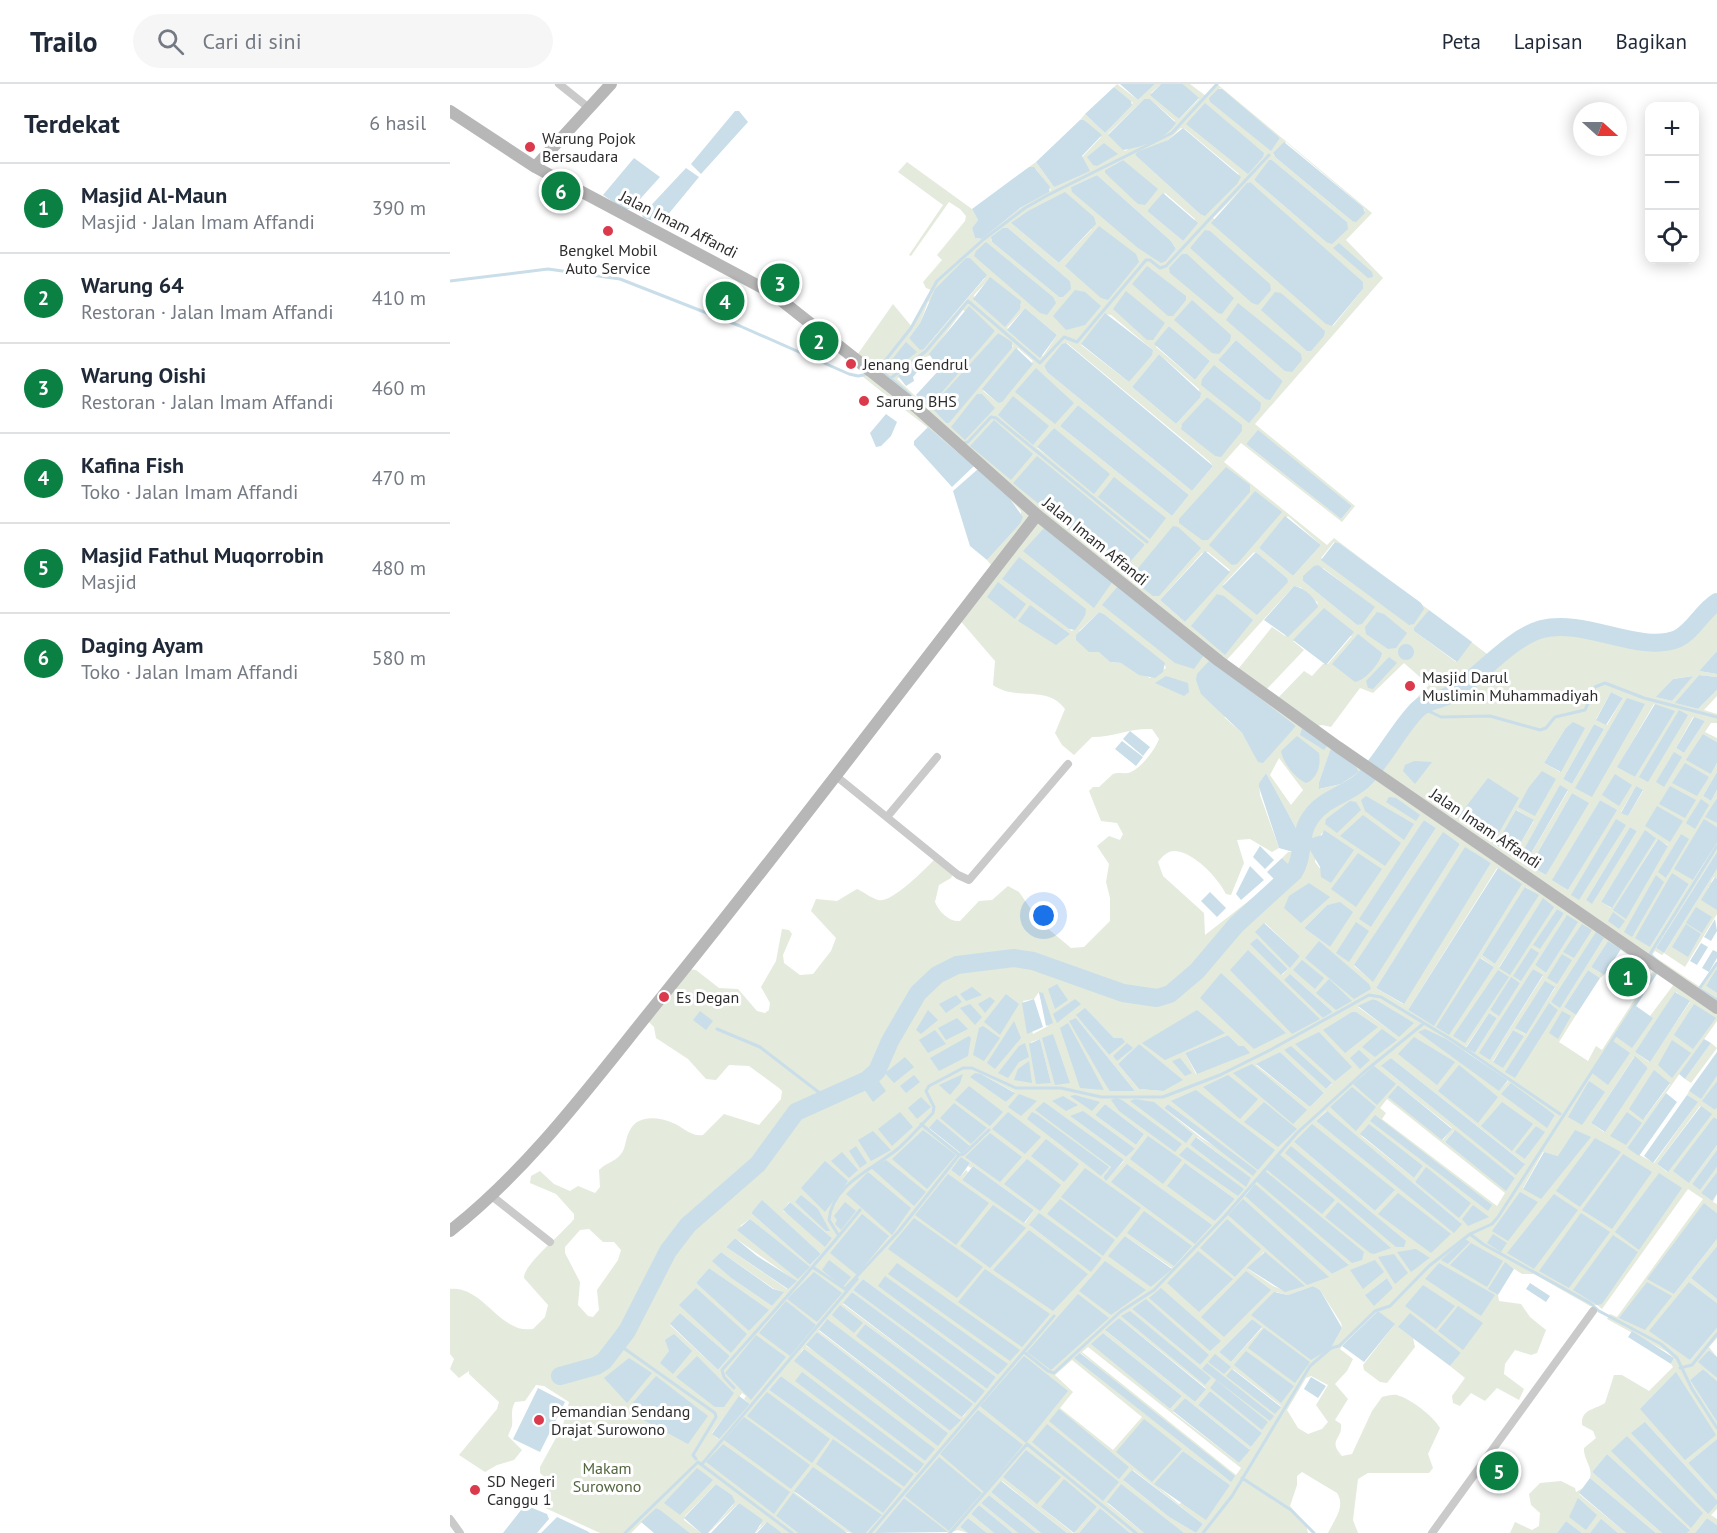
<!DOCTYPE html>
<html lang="id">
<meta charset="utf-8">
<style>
body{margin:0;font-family:"PT Sans",sans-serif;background:#f6f6f7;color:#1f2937}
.controls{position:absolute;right:18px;top:18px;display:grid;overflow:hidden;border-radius:12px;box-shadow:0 3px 15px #0003}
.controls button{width:54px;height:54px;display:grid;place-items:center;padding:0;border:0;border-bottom:2px solid #e0e1e3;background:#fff;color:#1f2937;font:30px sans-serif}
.compass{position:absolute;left:1123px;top:18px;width:54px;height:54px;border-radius:50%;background:#fff;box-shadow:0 3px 15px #0003;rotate:111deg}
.you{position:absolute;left:594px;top:832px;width:21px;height:21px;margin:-15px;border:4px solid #fff;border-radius:50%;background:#1a73e8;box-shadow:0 0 0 9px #1a73e833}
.badge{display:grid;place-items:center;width:39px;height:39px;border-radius:50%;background:#0b8043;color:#fff;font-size:20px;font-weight:700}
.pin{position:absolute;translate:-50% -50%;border:3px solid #fff;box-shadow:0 2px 6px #0006}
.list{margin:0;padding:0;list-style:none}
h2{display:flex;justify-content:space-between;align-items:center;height:78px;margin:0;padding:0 24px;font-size:26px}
h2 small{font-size:20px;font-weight:400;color:#747a83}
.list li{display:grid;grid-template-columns:39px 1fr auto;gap:18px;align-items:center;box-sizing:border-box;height:90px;padding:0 24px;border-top:2px solid #e0e1e3}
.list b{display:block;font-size:22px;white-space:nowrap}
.list p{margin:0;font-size:20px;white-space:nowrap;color:#747a83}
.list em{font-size:20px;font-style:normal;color:#747a83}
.icon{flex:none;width:33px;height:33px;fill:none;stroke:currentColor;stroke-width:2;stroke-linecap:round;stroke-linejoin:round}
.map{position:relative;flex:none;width:1267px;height:1449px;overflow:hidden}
header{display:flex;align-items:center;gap:36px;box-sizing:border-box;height:84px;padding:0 30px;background:#fff;border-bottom:2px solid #e0e1e3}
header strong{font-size:28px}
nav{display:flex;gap:33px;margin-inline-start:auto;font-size:21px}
.search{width:420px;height:54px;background:#f6f6f7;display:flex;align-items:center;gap:15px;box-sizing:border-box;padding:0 21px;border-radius:33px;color:#747a83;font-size:22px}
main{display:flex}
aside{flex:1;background:#fff}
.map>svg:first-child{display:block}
.green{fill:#e4eadc;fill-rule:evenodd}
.water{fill:#c9dee9}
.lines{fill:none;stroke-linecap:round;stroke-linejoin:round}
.stream{stroke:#c9dee9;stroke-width:3}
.river{stroke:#c9dee9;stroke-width:18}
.street{stroke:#cacaca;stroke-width:8}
.secondary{stroke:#b7b7b7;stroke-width:12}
.poi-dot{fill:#db394c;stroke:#fff;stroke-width:2}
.labels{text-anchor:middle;stroke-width:6;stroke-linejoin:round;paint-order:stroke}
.poi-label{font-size:16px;fill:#2d2d2d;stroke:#fff;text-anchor:start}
.street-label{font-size:16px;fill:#2d2d2d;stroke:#fff}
.park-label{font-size:16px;fill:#52663d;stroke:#fff}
</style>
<header>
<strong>Trailo</strong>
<div class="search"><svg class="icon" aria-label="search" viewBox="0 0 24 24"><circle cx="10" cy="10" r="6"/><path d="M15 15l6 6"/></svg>Cari di sini</div>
<nav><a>Peta</a><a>Lapisan</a><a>Bagikan</a></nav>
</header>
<main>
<aside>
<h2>Terdekat<small>6 hasil</small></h2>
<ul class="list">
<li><span class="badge">1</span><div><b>Masjid Al-Maun</b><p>Masjid · Jalan Imam Affandi</p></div><em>390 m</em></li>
<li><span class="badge">2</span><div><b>Warung 64</b><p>Restoran · Jalan Imam Affandi</p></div><em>410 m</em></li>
<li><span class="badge">3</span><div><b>Warung Oishi</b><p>Restoran · Jalan Imam Affandi</p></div><em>460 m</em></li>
<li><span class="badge">4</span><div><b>Kafina Fish</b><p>Toko · Jalan Imam Affandi</p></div><em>470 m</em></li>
<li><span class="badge">5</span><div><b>Masjid Fathul Muqorrobin</b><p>Masjid</p></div><em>480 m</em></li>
<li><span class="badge">6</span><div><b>Daging Ayam</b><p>Toko · Jalan Imam Affandi</p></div><em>580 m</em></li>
</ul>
</aside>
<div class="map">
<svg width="1267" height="1449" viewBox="0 0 1267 1449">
<rect width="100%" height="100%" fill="#fff"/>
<!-- green -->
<path class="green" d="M667,0L688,16L705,0H711L701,9L729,35L749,15L733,0H740L756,12L767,0L922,129L896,156L933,194L805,340L905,422L892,438L791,359L774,378L877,461L884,454L1045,576L1077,552L1093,545L1125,543L1186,556L1228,555L1255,525L1267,518V567L1249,587L1267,590V593L1249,591L1226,619L1248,625L1267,606V612L1254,626L1267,630V639H1261L1255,648L1267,654V658L1253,650L1261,690L1267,679V688L1253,712L1261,717L1267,706V714L1256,732L1267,739V743L1254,736L1243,796L1267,759V768L1206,864L1214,869L1267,785V795L1264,793L1261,798L1267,803L1262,799L1258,804L1267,811L1258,805L1255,810L1267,819L1254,811L1267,826V830L1235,883L1214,869L1212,871L1205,867L1202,871L1250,903L1267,879V886L1256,902L1267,909V937L1177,1064L1204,1079L1247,1019L1237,1011L1239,1007L1251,1014L1267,992V997L1253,1017L1265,1026L1267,1024V1035L1264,1033L1239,1099L1267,1061V1066L1242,1100L1250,1105L1267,1083V1088L1251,1109L1262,1117L1267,1110L1263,1118L1267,1120V1129L1254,1119L1224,1210L1267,1155V1162L1241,1194L1267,1215V1219L1239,1198L1240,1276L1267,1244V1254L1259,1263L1267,1273L1259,1266L1249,1278L1267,1294V1297L1253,1285L1240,1296L1267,1338V1355L1238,1379L1267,1411V1416L1195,1338L1257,1429L1267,1420V1425L1261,1431L1267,1435V1441L1257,1434L1245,1449H1237L1239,1445L1157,1370L1142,1388L1212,1449H1206L1140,1394C1143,1383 1133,1375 1134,1364L1146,1354L1143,1347L1132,1341C1131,1325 1144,1326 1155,1319L1164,1291H1172L1199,1307L1223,1283L1221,1280L1224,1274L1217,1268L1157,1235L1160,1230L1167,1233L1253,1115L1238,1105L1152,1225L1147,1221L1140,1222L1084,1190H1072L1055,1179L1039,1205L1048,1211L1049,1217L1071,1220L1080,1233L1096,1246L1087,1269L1081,1271L1065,1266L1055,1280L1054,1290L1074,1305L1069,1316L1047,1304L1035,1317L1021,1309L1010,1322L1003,1319L1002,1312L1015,1294L1000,1282L1011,1269L948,1243L963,1254L965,1263L937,1299L930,1298L914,1286L913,1281L944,1241L928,1227L892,1262L890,1265L903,1275L897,1287L885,1300L898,1315L885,1336L891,1340C893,1356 877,1355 892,1372L902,1370L922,1327L932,1313C937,1312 943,1310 947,1311C961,1315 983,1332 990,1344L978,1370L983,1384L979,1389H918L908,1395L903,1436L908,1449H878C884,1436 896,1423 887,1409L852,1388L847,1392V1401L840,1422L856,1441L858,1449H734L718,1438L657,1419L694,1449H680L650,1424L629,1449H624L647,1423H591L623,1449H617L552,1397L541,1408L591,1449H586L539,1411L531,1419L568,1449H563L529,1421L521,1430L544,1449H537L518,1434L510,1443L518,1449L508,1446L498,1449L454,1414L425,1449H416L431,1432L344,1408L402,1449L326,1432L348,1449H332L316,1439L305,1449L311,1441L289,1419L258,1449L283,1421L282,1411L266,1400L235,1432L234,1436L251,1449H240L206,1424L181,1449H150L91,1422L102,1400L90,1389V1383L113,1341L119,1318L94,1302L86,1301L75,1317L65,1318C60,1327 63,1333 62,1342L58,1352L72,1366L64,1376L47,1381L35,1388L9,1371L47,1325L49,1318L19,1290V1287L9,1294L0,1285L4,1275L0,1270V1205C34,1202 49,1250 83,1245L95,1233L98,1221L74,1194C73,1181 113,1149 124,1135V1130L106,1110L80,1099L81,1092L90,1087L104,1100L120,1107L128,1102L145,1109L150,1103L149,1086C155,1079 165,1078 171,1070C176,1064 175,1056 179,1048C187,1030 208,1033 223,1039C233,1043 241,1053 253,1051L274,1030L309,1041L331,1015L332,1007L329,1004L299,982L279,981L266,996L256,995L238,975L206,954L204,943L195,934L235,885L246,886L269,904L288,905L307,927L315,929L319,926L320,919L311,903L326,877L332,845L339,846L342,850L333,871L334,879L350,891L363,890L381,867L386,854L361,827L366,815L387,817L407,805C414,808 421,814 428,816C441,820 474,786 484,776L504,788L501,794L489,801L485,818C489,828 499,838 510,837L529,817L542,816L558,802L569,808L590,838L621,864L634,863L660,837V814L656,798L659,780L647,762L659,752L670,756L673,750L667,739L651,737L639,707L643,703H649L663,690C668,688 673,690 678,689C690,686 705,666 709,655L702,645C678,644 666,653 642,653L624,671L612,661L605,649L615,625C597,600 567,618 543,601L545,577L508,534L541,481L537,476L570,440L571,427C524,375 466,336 412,292L425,287L405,274L443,220L462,243L481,206L476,204L473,198L492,176L487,171L515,137L516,132L510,125L499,118L461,172L459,171L493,121L448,88L457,78L522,125L528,136L522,144L525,154L532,155L570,124L601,106L586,85L579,83L586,78L604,103L651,53L634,36H630L635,30L655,49L683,19L664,3ZM770,4L830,54L821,66L760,18ZM694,15H700L725,37L675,67L658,50ZM731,44L735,45L789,90L750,130L685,71L718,56ZM836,58L913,123L915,127L902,137L825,73L823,70ZM673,76L692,121L655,89V86ZM822,76L897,138L876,158L804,96ZM647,91L721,157L726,165L716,177L699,170L621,103ZM799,98L913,205L883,242L763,134ZM715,109L745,135L733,157L697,127ZM561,139L642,145L609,179ZM558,144L620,197V205L609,213L542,158L541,155ZM535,194L474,265L459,254L470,239L478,218ZM540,194L571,220L555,242L525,217L524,211ZM575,224L607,251L593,272L557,244ZM513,226L545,247L475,321L447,295L472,274L479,272ZM655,230L661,231L703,266L679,298L631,261ZM719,242L760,277L745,296L706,263ZM548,249L563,262L561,264L496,339L482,323ZM786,256L833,297L815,315L768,276ZM617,259L759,377L763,382L742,407L597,288L594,282ZM568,264L583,277L548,319L533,307ZM709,270L749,305L750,314L726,340L682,303ZM757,313L792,344L765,372L731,343ZM628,321L739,411L722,432L610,342ZM604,344L609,380L587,364ZM808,347L902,422L891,435L796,360ZM564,399L695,461L672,486ZM838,432L871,461L843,492L809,464ZM884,458L889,459L971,519L871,474ZM758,468L780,486L735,538L710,516L752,469ZM806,468L837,494L773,501L803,469ZM873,484L924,523L907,541L853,497ZM552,495L635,532L622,547ZM844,502L850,503L868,519L835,552L822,543L785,589L773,580ZM979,526L1021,558L1006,578L964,547ZM649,528L654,530L714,579L716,584L700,594L671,579L660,578L629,547ZM902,552L878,580H873L862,592L854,587L825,617L813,609L854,566L843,557ZM954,579L979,601L963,618L968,625L946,650L925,682L862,643L872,641L881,643L910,604L923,609ZM1242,592L1222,617L1207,613L1223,595ZM1161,608L1173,614L1157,641L1146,635ZM1204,620L1224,627L1185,693L1168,682ZM826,629L846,642L809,678L792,649L774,633ZM1243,633L1255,637L1234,669L1226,664ZM1144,640L1154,645L1122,700L1113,695ZM1115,645L1110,688L1094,679ZM881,665L909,688L891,700L870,705L869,698ZM829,674L853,706L841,721L820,691ZM816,689L847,746L843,768H838L832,774L841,784L755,851L754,829L713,792L708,778C712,773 717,767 724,767C743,767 768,794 776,810L781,811L794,779L787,756L800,755L822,768L829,764L810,711L809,699ZM1110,702L1118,707L1076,778L1069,774ZM1186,702L1193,707L1178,732L1171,728ZM1122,709L1138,719L1096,791L1080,782ZM1150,716L1166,726L1118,806L1103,795ZM1067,726L1084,737L1063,771L1046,762ZM974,736L986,744L921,843ZM1180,743L1187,747L1142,819L1136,816ZM874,747L881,799L865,778L868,754ZM1195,747L1205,753L1161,824L1151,818ZM993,749L1010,760L923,897L904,882ZM1231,750L1217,793H1216L1209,788ZM1207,756L1218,761L1164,826V825ZM1015,764L1041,779L953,920L926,904ZM1047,784L1071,801L983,941L958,926ZM1222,790L1239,800L1200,863ZM1076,803L1088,811L1045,880L1032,871ZM1093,815L1059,890L1049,883ZM884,820L880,863L854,844L877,821ZM1107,825L1114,829L1084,861ZM1117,832L1127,839L1096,889L1085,881ZM815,839L850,872L840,883L806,848ZM807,854L838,885L832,891L801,860ZM1154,854L1110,923L1101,918ZM1158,857L1178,871L1183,865L1203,887L1152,966L1146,962L1138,977L1109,958L1126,931L1114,923L1138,886L1150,894L1154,891L1141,883ZM1031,874L1044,883L998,950ZM1211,884L1227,896L1200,932L1202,934L1165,952ZM1083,885L1093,892L1040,976ZM840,890L883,928L873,934ZM1061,894L1070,899L1049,931L1040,926ZM1095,898L1105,904L1075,950L1066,944ZM589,908L598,942L583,950L573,917L584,915ZM1226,908L1240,918L1199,978L1185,968ZM923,915L926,916L948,952L908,923ZM635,925L664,954L670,956L659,971L627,932ZM1039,929L1047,934L1025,969L1016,963ZM626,934L685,1007L657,1003ZM1063,946L1074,952L1043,978V977ZM778,951L789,962L746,990L735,969ZM590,955L601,999L581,958ZM689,960L713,1007L689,1005L668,980ZM835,966H834L882,1000L876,1005ZM1015,967L1058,996V997L1049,1006L1015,980ZM830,968L874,1009L860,1023L806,981ZM1184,973L1198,984L1154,1048L1141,1039ZM941,974L1074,1079L1066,1090L932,983ZM1204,987L1220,1000L1194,1035ZM531,990L564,1008V1009L556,1018ZM1061,1000L1105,1031L1097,1043L1052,1010ZM948,1001L1002,1044L993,1056L939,1013ZM937,1015L1055,1109L1047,1122L932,1035L936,1029L930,1024ZM655,1020L694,1050L686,1061L645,1031ZM718,1020L806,1087L807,1088L751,1054L714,1024ZM1250,1022L1261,1030L1217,1088L1207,1080ZM585,1025L674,1076V1077L656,1096L653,1093L661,1083ZM876,1027L1011,1139L1004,1148L866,1037ZM620,1032L684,1064L676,1073ZM487,1036L519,1061L512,1070L479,1045ZM1086,1042L1094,1048L1075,1075ZM1004,1047L1065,1094L1056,1106L995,1058ZM910,1051L973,1082L964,1094ZM747,1053L800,1094L796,1102L740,1061ZM844,1058L944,1106V1107L925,1127ZM1093,1068L1108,1072L1073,1105V1104ZM512,1074L520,1079L518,1082L521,1084L523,1082L584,1126L575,1139L512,1096L518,1088L516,1086L510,1093L501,1086ZM735,1079L785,1115L765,1137ZM677,1080L761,1141L745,1159ZM976,1084L1020,1118L1009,1133L965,1098ZM805,1101L898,1180V1181L882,1190L795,1111ZM312,1117L371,1170L360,1181L301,1129ZM339,1118H340L382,1154L333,1127ZM589,1130L652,1174L641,1187L580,1142ZM300,1135L359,1184L290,1142ZM139,1145L153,1158H164L171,1166L168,1176L147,1206L149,1226L143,1233L138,1232L128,1221L130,1198L115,1169V1163L130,1146ZM675,1152L722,1184L701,1203ZM285,1154L346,1197L337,1205L276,1163ZM271,1168L324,1205L333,1208L322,1222L281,1194L263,1177ZM814,1168L835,1207L823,1202L798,1185ZM948,1168L979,1174V1175L961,1187ZM259,1184L277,1197L300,1247L246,1199ZM435,1193L557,1280L548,1291L429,1202ZM937,1194L943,1204L915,1211ZM413,1195L546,1293L537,1305L403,1206ZM975,1195L1044,1211V1212L1031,1231ZM863,1202L870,1206L891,1239L892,1244L881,1264L826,1208L838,1211ZM402,1208L534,1307L524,1318L393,1220ZM697,1216L758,1271L750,1281L682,1225ZM230,1229L280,1272L268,1286L220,1241ZM669,1234L756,1304L745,1318L656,1247ZM802,1235L812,1244L781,1278L769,1268ZM376,1236L510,1335V1336L500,1347L369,1247ZM415,1240L522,1320L513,1333L407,1252ZM367,1248L498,1349L356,1262ZM653,1249L732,1312L720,1325L642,1260ZM638,1263L791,1384L786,1391L632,1268ZM353,1265L484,1365L475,1377L345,1277ZM631,1269L781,1398L625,1274ZM622,1276L692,1333L663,1366L610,1324L623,1308L605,1291ZM783,1285L831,1322V1323L777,1292ZM331,1292L463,1390L454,1403L319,1306ZM861,1292L878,1301L866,1321L878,1338L872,1345L858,1350L848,1344L837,1326L856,1294ZM760,1307L812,1349L801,1363L748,1321ZM292,1309L296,1312L294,1315L300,1320L268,1355L262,1349ZM735,1314L799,1365L789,1379L723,1328ZM733,1367L780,1401L729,1420L705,1400ZM683,1386L753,1440L746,1449L719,1433L674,1397Z
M1261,959L1267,964L1241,999L1235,995Z
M1111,1397L1125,1404L1126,1408L1133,1404L1129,1410L1176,1449H1168L1151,1436L1140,1449H1132L1116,1437L1107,1449H1060L1065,1438L1082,1446L1089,1442L1090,1429L1081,1421L1079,1410L1090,1399Z"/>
<!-- water -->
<path class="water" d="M670,0H705L688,16Z
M711,0H733L749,14L729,35L700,11Z
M664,3L681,17L682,21L655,49L635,30Z
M768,5H772L830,54L821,67L760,18L759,14Z
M694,15H700L726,39C715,56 692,63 673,66L658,51Z
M755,19L814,69L813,73L798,90L736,40Z
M285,27H289L298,38L251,90L241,80Z
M630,36H634L652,51L632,72L640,87L604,103L586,78Z
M733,44L791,93L787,100L755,132L750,130L685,71L687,68L718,56Z
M834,58L913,123L915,129L906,138L902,137L825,73L823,69Z
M654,59L668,70L647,82L643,81L637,73Z
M184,74L210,93L182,124L175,126L153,111Z
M673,76L708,105L695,121L688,120L655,89V86Z
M819,76H822L897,138L898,145L882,160L876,158L804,96Z
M579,83H584L600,103L599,108L570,124L532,155L525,154L522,144L528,136L522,125Z
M236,84L249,93L211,139L193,134L192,131Z
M647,91L721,157L726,165L716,177L711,179L688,164L622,108L621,103Z
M800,98L913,198V205L882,242L876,240L761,139L797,99Z
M615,108L644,133L646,140L609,179L561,139L578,127Z
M713,109L748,139L733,157L697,127Z
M649,142L686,170L689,178L658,216L651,214L615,182Z
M553,144H558L620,197L621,205L613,213H609L542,158L541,153Z
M755,146L760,147L820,200L821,206L808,221L802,219L740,164Z
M536,158L603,213L606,219L597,231L590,229L524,172L526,167Z
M889,159L922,188L923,193L918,194L883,164Z
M732,170H737L784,214L772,230L768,229L720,189L719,184Z
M516,174H520L537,191L474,265L470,266L459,254L470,239L485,205Z
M697,182L736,212V216L723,232H718L682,200Z
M540,193L571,217L570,225L555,243L523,215Z
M625,206L635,208L651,222L635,241L616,246L603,232Z
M676,207L715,239L703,256H697L663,225Z
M825,208L831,209L875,247L874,252L861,267H857L811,226Z
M742,216L781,251L780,257L769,270L762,269L724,236Z
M788,219L851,270L852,276L842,288L835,287L776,236Z
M519,222L545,247L480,322L475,321L466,311L490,285L479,270Z
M575,224L607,251L590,274L557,246Z
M655,229L703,266L702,271L679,298L631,260Z
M719,242L760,277L745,296L704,260Z
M548,249L562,258V264L499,339H496L481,323Z
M786,256L833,297L820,316L815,315L768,276Z
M456,258L467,268L443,287H439L436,283Z
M616,259L763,382L742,407L597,288L594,282L612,260Z
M566,264L583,280L552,318L548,319L532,305Z
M709,270L751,309L750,314L726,340L682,303Z
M471,274L475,279L463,293L464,297L456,302L448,292Z
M764,281L811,319L810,326L799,339L751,301L752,295Z
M586,284L624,319L605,340L565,308Z
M527,310H532L545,324L515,356L501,343Z
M563,312L599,342L583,361L548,331Z
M757,313L792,341V347L771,373L765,372L731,345L732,340Z
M628,321L739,411L722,432L610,342Z
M436,330L447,338L441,352L431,362L426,363L420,349Z
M544,336L583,370L561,396L520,362Z
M478,343L524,382L502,403L464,361V357Z
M604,344L660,390L644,410L587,363Z
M808,346L902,422L891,435L796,360Z
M587,372L695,461L672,487L563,399Z
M776,383L800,401V408L758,456H752L729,439V435Z
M528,385L560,415L573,433L570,440L537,476L520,462L503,407Z
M664,393L716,434L700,455L648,413Z
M805,407L832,428L787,480L782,481L759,461Z
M835,432L871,461L843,492L809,464Z
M596,442L663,497L644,524L573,467Z
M723,442L728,443L751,464L709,512H703L680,494Z
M885,458L889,459L971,519L974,525L964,540L959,541L871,476Z
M755,467L780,488L735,538L710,516Z
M806,468L837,494L838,498L807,531L772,503Z
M569,473L636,525L635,532L625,546L619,545L552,495Z
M868,481L925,523L912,540L907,541L853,497V492L864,482Z
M548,498L576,520L565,535L537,513Z
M668,502L754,571L744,585L725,579L652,521Z
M844,502C853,503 866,514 868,523L838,553L814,536Z
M767,510L774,512L803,536L775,571L741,542Z
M580,521L620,550L606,561L568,537Z
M874,524L904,548L876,581L843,556Z
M979,526L1022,558L1007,578L964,547V544Z
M649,528L654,530L715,579L713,588L705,594L689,591L671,579L660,578L649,568H639L626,556V551Z
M927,528L934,530L957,549L946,564L938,565L916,550L915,543Z
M908,550L932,569C930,579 916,596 905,598L882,580Z
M948 568a8 8 0 1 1 16 0a8 8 0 1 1-16 0Z
M1267,567V590L1249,587Z
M939,573L947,579L923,605L918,604L916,597Z
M760,576L846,642L813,679L808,678L792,649L751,610L746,596L747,590Z
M1249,591L1267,593V606L1248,625L1225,619Z
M716,592L738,599L739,608L734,612L705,599Z
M1243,592L1222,617L1206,613L1223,595Z
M1161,608L1173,614L1156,641L1146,636Z
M1177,614L1195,620L1142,713L1125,704Z
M1205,620L1225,627L1185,693L1167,683Z
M1229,626L1238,631L1198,698L1189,693Z
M1244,633L1255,637L1234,669L1226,664Z
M1123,638L1135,644L1111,688L1094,679L1115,645Z
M1144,640L1154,645L1122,700L1113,695Z
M852,644L877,662L874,666L850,651Z
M680,647L700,663L693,672L673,655Z
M1253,650L1267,658V679L1261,690L1236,676Z
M847,652L869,669C871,681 868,694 856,699C845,694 833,679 831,667Z
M672,657L693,673L686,682L665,665Z
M881,664L906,683L909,688L891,700L869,705V698Z
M1224,668L1232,673L1214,703L1206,698Z
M964,677L982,678L965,700L953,687L955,681Z
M1235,679L1259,693L1247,712L1222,699Z
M1092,687L1106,695L1085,732L1068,723L1079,703Z
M1267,688V706L1261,717L1253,712Z
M816,689L847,746L848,755L843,768L829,764L809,703V699Z
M1165,690L1182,701L1169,722L1152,711Z
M1038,694L1069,714L1043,759L1008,733Z
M1110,701L1118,706L1076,778L1069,774Z
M1186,702L1193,706L1178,732L1171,729Z
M1220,702L1246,716L1235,734L1209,720Z
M1122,709L1139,719L1096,791L1080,782Z
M916,712L964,740L954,756L915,727L911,716Z
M939,713L946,714L970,731L966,737L936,718Z
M1267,714V739L1255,733Z
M1251,715L1259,721L1245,745L1236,739Z
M1150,716L1167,726L1118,806L1102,796Z
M900,717L906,718L911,726L887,749L875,740L876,735Z
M1207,722L1233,737L1220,758L1195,742Z
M1066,726L1084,736L1063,772L1046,761Z
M913,731L951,759L935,782L890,752Z
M1166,735L1176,741L1129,816L1121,811Z
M1254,735L1267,743V759L1243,796L1224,785Z
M974,736L986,744L921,843L909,835Z
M1180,743L1187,747L1142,820L1136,816Z
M874,746L904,766L881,799L871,793L870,783L856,759L859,755L872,751Z
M1195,746L1206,754L1162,824L1151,818Z
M993,748L1010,760L923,898L904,881Z
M1231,750L1239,755L1216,794L1208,788Z
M1208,755L1218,762L1176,835L1163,826Z
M810,762L824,776L815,785L803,773Z
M1015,763L1041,779L954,920L926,904Z
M1267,768V785L1214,869L1206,864Z
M908,769L932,785L906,823L881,805Z
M832,774L842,784L825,796L817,788Z
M800,782L814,796L791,816L786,810Z
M1048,784L1072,800L984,942L958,926Z
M1222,789L1239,800L1200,863L1185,854Z
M1206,791L1214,798L1182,853L1174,848Z
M1265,793L1267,795V826L1251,816Z
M859,799L880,813L851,839L834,824L839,812Z
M1075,803L1089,811L1045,880L1032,871Z
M760,808L776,824L767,833L751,817Z
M1093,814L1104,823L1060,891L1049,884Z
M890,818L903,828L880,863L854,844L877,821Z
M1246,823L1262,833L1252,849L1236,839Z
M1107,825L1114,829L1090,865L1083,861Z
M1163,828L1175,837L1169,845L1158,837Z
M1117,831L1128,838L1096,889L1085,881Z
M1265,835L1267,847L1261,857L1254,853Z
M906,838L919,847L899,878L886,869Z
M814,839L850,872L840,884L805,848Z
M1132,840L1142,846L1124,874L1113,868Z
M1236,840L1251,850L1238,873L1222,863Z
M1146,848L1154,854L1110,924L1101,918Z
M807,854L838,885L831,891L800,860Z
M869,857L919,900L921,905L904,915L855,874Z
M1158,857L1171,865L1154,891L1141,883Z
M1251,859L1258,863L1247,881L1240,877Z
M1081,864L1089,869L1071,897L1063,892Z
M798,866L870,935L842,950L780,886Z
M1263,866L1267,868V874L1259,888L1252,884Z
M1112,870L1122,876L1107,900L1097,894Z
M1030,874L1044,883L999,951L986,943Z
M852,876L874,894L865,905L843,886Z
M1083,885L1093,891L1040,976L1029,969Z
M1048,886L1059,893L1015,959L1003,952Z
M1138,886L1150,894L1126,931L1114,923Z
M1266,886H1267V909L1256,902Z
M771,889L836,949L804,965L750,914Z
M840,890L883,928L873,934L834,896Z
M1061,893L1070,899L1049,932L1040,926Z
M879,895L902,917L886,926L866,909Z
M1095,897L1105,903L1076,950L1065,944Z
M607,900L618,916L605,925L598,905Z
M522,903L532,911L516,917L510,910Z
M589,908L593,909L603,939L596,942Z
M1225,908L1240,917L1200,978L1185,968Z
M556,910L569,920L550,951L534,938Z
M506,911L512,918L496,929L489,920Z
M540,913L545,917L535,929L528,920Z
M584,915L593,943L577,950L572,919Z
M625,915L631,920L607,939L603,930Z
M923,915L926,916L964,939L949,953L908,922Z
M1099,919L1108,926L1065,994L1055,988Z
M520,920L532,933L525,941L510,924Z
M1244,920L1266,934L1243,965L1224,951Z
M1186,922L1203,934L1182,964L1165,952Z
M635,924L664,954H672L675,958L659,971L626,931Z
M478,926L488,936L471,950L466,946Z
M747,926L775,949L715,976L692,959Z
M250,927L263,937L256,946L243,936Z
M1112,927L1121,932L1108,955L1099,949Z
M902,928H906L928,943L895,969L873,946Z
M1039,929L1047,934L1025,969L1016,964Z
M507,934L518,945L496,956L488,944Z
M626,934L685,1007H660L657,1003L619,937Z
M564,937L571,954L545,985L537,979Z
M618,939L654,1006L630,1004L610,944Z
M533,942L550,954L534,977L523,971L529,944Z
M932,945L947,956L925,973L912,963Z
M975,945L998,956L1058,996L1049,1007L968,948Z
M485,946L496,960L478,969L469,956Z
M1063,946L1074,952L1053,984L1043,978Z
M869,948L902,983L885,997L845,960Z
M603,950L620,999L605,1001L592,954Z
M778,951L789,962H794L800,969L747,990L735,969Z
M519,952L521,954L518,972L489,987L480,974Z
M964,953L1005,978L987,1001L948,970Z
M590,955L601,999L586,1000L579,960Z
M1254,955L1261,959L1235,995L1229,990Z
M1222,956L1241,969L1222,994L1208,981Z
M1163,957L1180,969L1158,1001L1142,989Z
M575,959L579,973L569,978L558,994L548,989L569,962Z
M677,959L683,964L667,977L663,972Z
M689,960L733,996L713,1007L689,1005L668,980Z
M841,962L882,999L876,1005L834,966Z
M909,966L920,976L910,985L900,974Z
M830,968L874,1009L860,1023L806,980Z
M1267,968V992L1251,1015L1239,1007Z
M1185,972L1198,984L1155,1048L1141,1039Z
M455,973L464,983L444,999L435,989Z
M730,974L742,989L735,992L722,977Z
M941,974L1075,1080L1066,1091L931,982Z
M579,977L582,999L564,996L568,985Z
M802,980L857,1026L843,1040L783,989Z
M1009,981L1048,1013L1028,1039L988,1007Z
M924,982L946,1000L927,1021L903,1000Z
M1204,986L1220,999L1193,1036L1179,1025Z
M525,989L531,990L565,1009L556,1018L520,993Z
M513,990L510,999L500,1011L489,1001Z
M464,991L470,998L456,1009L450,1002Z
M778,991L808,1015L790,1035L753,1003Z
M428,996L436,1007L423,1018L414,1005Z
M1139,997L1155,1008L1132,1041L1118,1033Z
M1267,997V1024L1265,1026L1252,1017Z
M1061,999L1105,1031L1097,1044L1051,1010Z
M948,1001L1002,1045L992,1056L938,1013Z
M519,1002L553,1028L540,1042L505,1016Z
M902,1003L926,1023L906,1047L880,1023Z
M746,1006L825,1066L808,1086L721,1017Z
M1216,1009L1227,1018L1189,1072L1177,1064Z
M569,1010L587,1017L571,1032L558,1023Z
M625,1011L650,1018L642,1027L620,1012Z
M1237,1011L1248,1018L1203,1079L1194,1072Z
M613,1012L628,1021L616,1027L602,1017Z
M471,1013L481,1023L467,1035L458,1024Z
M666,1014L672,1016L732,1060L725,1068L669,1027L661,1016Z
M685,1015L704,1018L743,1050L736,1059L680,1017Z
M594,1018L674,1076L656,1097L653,1093L661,1083L585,1026Z
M814,1018L847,1045L828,1063L794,1038Z
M1052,1018L1083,1040L1062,1067L1031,1042Z
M504,1019L537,1044L521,1060L490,1034Z
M655,1020L694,1050L686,1061L645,1031Z
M718,1020L807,1087L803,1092L714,1024Z
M1251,1022L1262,1030L1218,1088L1207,1080Z
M633,1027L684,1064H685L676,1073L620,1032Z
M877,1027L1012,1140L1004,1149L866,1037Z
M450,1028L463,1043L442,1062L428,1045Z
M558,1028L591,1053L575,1070L542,1045Z
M582,1028L588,1031L659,1083L651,1092L577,1035Z
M1177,1028L1192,1039L1176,1061L1160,1052Z
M925,1031L1042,1121L1038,1127L920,1037Z
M1264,1033L1267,1035V1061L1239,1099L1223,1087Z
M487,1035L520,1062L512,1070L479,1044Z
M862,1040L945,1106L925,1127L844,1058Z
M919,1040L973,1082L964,1094L910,1050Z
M1086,1042L1095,1048L1075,1075L1065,1068Z
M473,1046L506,1071L477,1105L442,1075Z
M1005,1046L1065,1094L1056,1107L995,1058Z
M1125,1046L1141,1053L1091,1115L1073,1105L1094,1068L1108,1072Z
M423,1047L441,1066L421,1077L408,1056Z
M540,1049L572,1073L550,1098L515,1073Z
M698,1052L732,1076L713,1100L680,1075Z
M746,1053L801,1094L796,1103L740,1061Z
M1145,1054L1171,1068L1130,1123L1106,1107Z
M596,1055L629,1080L614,1098L581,1072Z
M406,1062L417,1079L410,1084L399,1067Z
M841,1062L956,1157L954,1163H946L835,1069Z
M737,1063L794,1105L788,1112L729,1071Z
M1267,1066V1083L1250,1106L1242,1100Z
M392,1068L408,1086L399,1094L381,1077Z
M829,1070L885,1116L872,1130L816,1085Z
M1173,1070L1202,1088L1162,1145L1132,1126Z
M511,1073L520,1079L510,1093L501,1086Z
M577,1075L611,1101L590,1127L554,1100Z
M436,1076L476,1108L464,1122L421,1084Z
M375,1077L398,1097L375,1128L351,1104Z
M735,1079L785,1115L765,1137L717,1102Z
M677,1080L762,1141L745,1160L661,1098Z
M523,1082L584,1126L574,1139L512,1096Z
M976,1083L1021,1119L1009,1134L965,1098Z
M635,1084L691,1124L667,1154L611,1113Z
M815,1087L914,1168L912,1176L902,1179L806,1097Z
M418,1088L461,1124L442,1151L396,1110Z
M1267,1088V1110L1262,1117L1251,1109Z
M1209,1089L1232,1104L1189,1166L1165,1148Z
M498,1090L539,1119L506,1161L465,1131Z
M805,1100L899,1181L882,1190L795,1112Z
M1070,1108L1088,1118L1058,1157L1042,1147Z
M948,1109L1001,1150L981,1169L928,1130Z
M1104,1110L1128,1126L1084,1185L1057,1169Z
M351,1111L368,1125L380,1147H376L345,1118Z
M610,1115L665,1156L653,1172L597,1130Z
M793,1115L879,1193L857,1201L778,1131Z
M312,1116L371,1170L360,1181L301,1129Z
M340,1118L382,1154L375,1163L333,1126Z
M395,1118L406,1127L391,1146L385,1140L387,1136L384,1132Z
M888,1118L941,1164L924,1170L920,1169L875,1133Z
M1254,1119L1267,1129V1155L1224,1210L1197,1195Z
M543,1121L576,1144L540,1184L510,1162Z
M1023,1121L1039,1133L1018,1142L1012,1135Z
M694,1127L742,1162L724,1182L677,1149Z
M589,1129L652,1174L641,1188L579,1141Z
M1131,1129L1160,1148L1119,1204L1089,1187Z
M412,1130L439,1152L407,1191L380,1169Z
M464,1134L533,1183L507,1214L438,1165Z
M300,1135L360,1183L348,1195L287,1146Z
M777,1135L811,1165L785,1193L750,1164Z
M579,1146L638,1190L603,1227L543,1186Z
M1043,1150L1057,1159L1051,1168L1037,1159Z
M1163,1151L1188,1168L1152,1220L1147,1221L1123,1206Z
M675,1152L722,1185L701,1203L658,1172Z
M285,1154L307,1172L347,1197L338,1205L276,1163Z
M1015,1155L1020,1158L998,1180L991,1176Z
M1021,1159L1053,1177L1037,1203L1000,1181Z
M1267,1162V1215L1241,1194Z
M966,1165L980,1174L961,1188L947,1168Z
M748,1167L783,1195L749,1228L717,1199Z
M271,1168L323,1205L334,1208L322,1222L281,1194L262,1177Z
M815,1168L855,1202L835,1208L797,1184Z
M944,1170L958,1189L945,1200L928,1173Z
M379,1176L401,1193L393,1203L372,1186Z
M925,1176L934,1188L913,1205L900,1186Z
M655,1177L696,1206L661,1231L629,1207Z
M1055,1178L1064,1185L1048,1211L1038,1205Z
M447,1179L570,1266L560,1277L438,1190Z
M989,1179L1045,1211L1031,1232L975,1195Z
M259,1184L319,1226L299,1247L246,1199Z
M535,1185L600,1230L572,1263L508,1218Z
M796,1187L821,1206L774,1253L751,1233Z
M364,1188L392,1209L367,1238L337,1215Z
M435,1192L558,1280L548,1291L428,1202Z
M937,1194L943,1204L924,1222L915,1211Z
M413,1195L546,1293L537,1305L403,1206Z
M1197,1198L1222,1212L1195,1246L1169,1234Z
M1239,1198L1267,1219V1244L1240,1276L1199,1247Z
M1080,1199L1100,1212L1096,1218L1076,1205Z
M973,1201L1005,1222L986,1245L955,1222Z
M863,1202L870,1206L892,1244L881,1264L861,1276L801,1231L824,1208L838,1211Z
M246,1204L297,1250L281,1269L229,1221Z
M711,1204L771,1257L760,1267L699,1214Z
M402,1208L535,1307L525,1319L393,1219Z
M628,1210L659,1234L601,1286L577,1268Z
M696,1215L759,1271L750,1281L682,1225Z
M336,1217L366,1241L340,1272L309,1249Z
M390,1221L413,1239L404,1249L382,1231Z
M1008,1222L1033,1239L1013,1266L988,1247Z
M680,1227L761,1294L755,1301L671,1232Z
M928,1227L945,1240L914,1278L892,1262Z
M230,1229L280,1272L268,1286L220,1240Z
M960,1229L1011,1269L1000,1282L948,1243Z
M669,1234L756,1305L745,1318L655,1246Z
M377,1235L511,1336L500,1347L369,1246Z
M802,1235L812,1243L781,1278L769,1268Z
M415,1240L523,1320L512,1333L406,1252Z
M814,1244L860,1278L845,1299L798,1264Z
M1182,1247L1224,1274L1221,1280L1178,1253Z
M367,1248L498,1349L488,1362L356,1261Z
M653,1249L732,1312L720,1325L641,1260Z
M224,1250L242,1267L223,1290L210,1279L219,1267L215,1256Z
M306,1251L336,1273L301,1316L275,1289Z
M354,1265L485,1365L475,1377L344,1277Z
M1259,1266L1267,1273V1294L1248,1278Z
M796,1267L844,1302L831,1319L784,1281Z
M630,1269L785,1392L781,1398L624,1274Z
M765,1270L781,1283L774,1290L758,1278Z
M247,1272L284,1309L274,1323H265L226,1293Z
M574,1272L618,1307L576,1359L530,1322Z
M179,1274L202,1289L177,1319L154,1294Z
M757,1279L824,1332L820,1337L752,1285Z
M782,1285L831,1323L825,1330L776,1292Z
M1253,1285L1267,1297V1338L1240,1296Z
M352,1288L474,1380L467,1389L345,1297Z
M1226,1288L1266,1351L1235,1376L1190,1325Z
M206,1292L258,1332L238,1360L186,1332L179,1323Z
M331,1292L464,1390L454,1403L319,1306Z
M861,1293L876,1302L868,1314L854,1305Z
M766,1296L818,1338L812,1346L760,1304Z
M88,1304L115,1318L90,1368L63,1355Z
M760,1307L812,1349L801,1363L748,1321Z
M317,1308L380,1355L362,1379L297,1332Z
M289,1312L300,1320L269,1355L262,1350Z
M735,1314L800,1366L789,1379L723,1327Z
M609,1325L679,1383L669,1395L599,1337Z
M528,1326L573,1361L534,1408L490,1370Z
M294,1333L360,1381L341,1405L274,1356Z
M694,1335L732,1365L702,1398L666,1368Z
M1195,1338L1267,1416V1420L1258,1430L1181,1349Z
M597,1340L669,1398L653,1417L582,1358Z
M1177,1352L1253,1429L1241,1444L1161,1367Z
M383,1355L452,1405L433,1429L366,1380Z
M1267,1355V1411L1238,1379Z
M273,1360L340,1408L324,1430L256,1378Z
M576,1366L611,1393L587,1420L553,1393Z
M733,1367L780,1401L756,1436L704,1400Z
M1157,1370L1240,1446L1237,1449H1212L1142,1388Z
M489,1373L532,1409L499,1447L455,1412Z
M363,1383L432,1431L416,1449H402L344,1407Z
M247,1384L263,1396L230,1431L214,1419Z
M682,1386L753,1440L746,1449L719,1433L673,1396Z
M1140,1394L1206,1449H1176L1129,1409Z
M614,1395L647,1423L624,1449L591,1423Z
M551,1397L617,1449H591L541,1408Z
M266,1400L282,1411L285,1418L258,1449H251L234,1434Z
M671,1400L734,1449H694L657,1418Z
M343,1409L397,1449H348L326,1432Z
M539,1411L586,1449H568L531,1419Z
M454,1414L498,1448L425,1449Z
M1128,1414L1147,1431L1136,1446L1119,1433Z
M289,1419L313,1436L305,1449H261Z
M75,1421L97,1430L99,1435L87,1449H53Z
M529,1421L563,1449H544L521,1430Z
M206,1424L210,1426L240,1449H204L191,1438Z
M650,1424L680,1449H629Z
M107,1433L137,1447L140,1449H91Z
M518,1434L537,1449H518L510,1443Z
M1257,1434L1267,1441V1449H1245Z
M1151,1435L1168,1449H1140Z
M1116,1437L1132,1449H1107Z
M317,1438L332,1449H307Z"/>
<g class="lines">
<!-- stream -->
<path class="stream" d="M0,197L98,185L170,195L290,242L399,290L408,292L418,290
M429,285L460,311
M427,287L461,244L487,197L534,155L575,124L598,111L722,49L767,0
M441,294L476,267L518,217L590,279L614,253L627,258L696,176H700L710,184L716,182L819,71
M514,359L518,358L541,333L546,334L697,458
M970,623L991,633L1040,632L1090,646L1096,644L1105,633L1135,626L1145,603L1155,599L1194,614L1267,633
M1210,880L1200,870L1267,762
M1249,905L1267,879
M1251,906L1267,916
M267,945L310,963L375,1013
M471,1040L509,1071
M1020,1150L1033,1160L1140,1219L1149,1227L1211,1260L1227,1274L1242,1305L1267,1344
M389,1152L379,1136C382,1099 426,1084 450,1063C461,1053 472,1040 483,1029L484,1023L476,1007L479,1002L513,984H522L566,1004H611L651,1013H713L770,991L822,965L919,911L931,913L1002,956L1110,1030
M364,1184L395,1205L449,1147L509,1071L514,1070L539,1046
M168,1260L265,1329L266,1333L243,1371L246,1375
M574,1268L598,1287L604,1289L670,1228L704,1206L775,1132L847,1049L914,988L973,940
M1230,1284L1242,1281L1267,1250
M284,1304L274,1293L272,1286C319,1233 366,1181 410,1126
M252,1380L407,1195
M792,1394L841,1426L864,1449
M175,1449L248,1378L342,1449
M420,1449L604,1232
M500,1449L577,1360L686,1449
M753,1449L782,1412L860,1282L881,1264L889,1262L925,1227L940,1222L979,1182L1020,1150L1042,1140L1048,1133L1207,887"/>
<!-- river -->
<path class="river" d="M110,1292L146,1282L154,1277L177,1247L218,1167L238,1141L308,1080L346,1028L417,996L427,987L440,957L468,909L487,891L507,881L564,874L583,877L673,909L707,914L720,910L747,887L786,841L844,788C855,771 848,750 861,733C874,714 896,711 912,697C931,680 948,645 968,625C978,615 993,616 1004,609C1031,590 1062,553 1092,545C1134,534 1190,570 1227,555C1243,548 1252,527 1267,518"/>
<!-- street -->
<path class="street" d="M109,0L139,24
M386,692L508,791L519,796L618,680
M437,733L487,673
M43,1113L100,1158
M0,1435L10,1449
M982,1449L1143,1227"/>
<!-- secondary -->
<path class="secondary" d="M0,27L85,83L322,209L466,323L587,431L769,577L888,663L1267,924
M85,83L161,0
M0,1147C84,1081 148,991 215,909C342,752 463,590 587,431"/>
</g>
<!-- markers -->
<g class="poi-dot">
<circle cx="80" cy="63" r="6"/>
<circle cx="158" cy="147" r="6"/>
<circle cx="401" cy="280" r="6"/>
<circle cx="414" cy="317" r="6"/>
<circle cx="960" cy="602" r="6"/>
<circle cx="214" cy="913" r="6"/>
<circle cx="89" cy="1336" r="6"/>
<circle cx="25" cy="1406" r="6"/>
</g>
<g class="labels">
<!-- poi labels -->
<g class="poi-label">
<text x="92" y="60">Warung Pojok<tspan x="92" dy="18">Bersaudara</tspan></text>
<text x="158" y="172" text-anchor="middle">Bengkel Mobil<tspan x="158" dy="18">Auto Service</tspan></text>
<text x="413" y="286">Jenang Gendrul</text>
<text x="426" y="323">Sarung BHS</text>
<text x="972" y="599">Masjid Darul<tspan x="972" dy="18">Muslimin Muhammadiyah</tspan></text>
<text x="226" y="919">Es Degan</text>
<text x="101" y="1333">Pemandian Sendang<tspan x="101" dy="18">Drajat Surowono</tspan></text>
<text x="37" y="1403">SD Negeri<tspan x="37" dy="18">Canggu 1</tspan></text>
</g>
<!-- street labels -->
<g class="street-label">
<text transform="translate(229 140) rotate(27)" y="6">Jalan Imam Affandi</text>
<text transform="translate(646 457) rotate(39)" y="6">Jalan Imam Affandi</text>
<text transform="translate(1036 744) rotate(34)" y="6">Jalan Imam Affandi</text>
</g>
<!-- park labels -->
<g class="park-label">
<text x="157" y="1390">Makam<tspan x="157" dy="18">Surowono</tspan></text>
</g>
</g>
</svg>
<div class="controls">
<button>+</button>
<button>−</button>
<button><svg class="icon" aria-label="locate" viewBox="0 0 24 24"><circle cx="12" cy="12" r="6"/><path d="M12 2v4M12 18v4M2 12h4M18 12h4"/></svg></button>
</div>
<svg class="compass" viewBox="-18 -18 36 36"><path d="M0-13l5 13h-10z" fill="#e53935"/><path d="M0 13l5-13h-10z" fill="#747a83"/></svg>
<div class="you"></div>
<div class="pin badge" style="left:1178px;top:893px">1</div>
<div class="pin badge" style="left:369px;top:257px">2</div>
<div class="pin badge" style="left:330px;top:199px">3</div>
<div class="pin badge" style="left:275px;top:217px">4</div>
<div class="pin badge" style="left:1049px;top:1387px">5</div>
<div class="pin badge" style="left:111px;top:107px">6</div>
</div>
</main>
